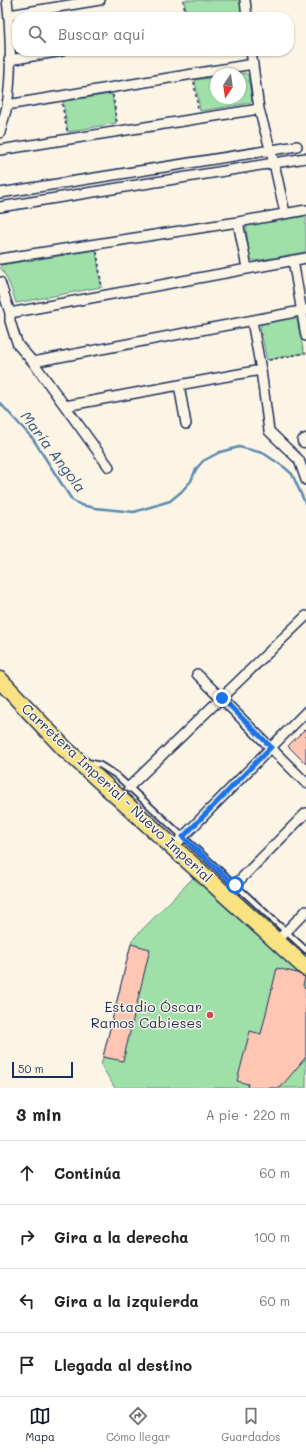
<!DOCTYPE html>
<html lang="es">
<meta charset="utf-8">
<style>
body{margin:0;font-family:Mali,sans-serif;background:#f6f6f6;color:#222}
.compass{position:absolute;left:210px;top:68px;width:36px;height:36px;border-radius:50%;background:#fff;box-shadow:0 1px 3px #0004;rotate:193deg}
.scale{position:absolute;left:12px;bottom:10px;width:61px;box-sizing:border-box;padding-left:4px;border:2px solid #1b2f5e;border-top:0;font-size:11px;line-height:14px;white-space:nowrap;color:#1b2f5e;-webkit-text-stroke:3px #fcf5e5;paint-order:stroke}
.stop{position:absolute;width:12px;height:12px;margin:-9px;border:3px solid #1a73e8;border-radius:50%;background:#fff}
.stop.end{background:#1a73e8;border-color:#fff;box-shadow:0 1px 4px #0008}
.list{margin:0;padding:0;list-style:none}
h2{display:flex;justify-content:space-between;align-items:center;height:52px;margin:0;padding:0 16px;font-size:17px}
h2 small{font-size:13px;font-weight:400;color:#767676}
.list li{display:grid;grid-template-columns:26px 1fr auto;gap:12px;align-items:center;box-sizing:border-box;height:64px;padding:0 16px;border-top:1px solid #e0e0e0}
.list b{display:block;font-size:15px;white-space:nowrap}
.list em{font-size:13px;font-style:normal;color:#767676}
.icon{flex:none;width:22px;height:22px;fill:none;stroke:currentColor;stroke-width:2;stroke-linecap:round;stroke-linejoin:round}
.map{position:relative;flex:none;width:306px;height:1088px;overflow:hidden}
.search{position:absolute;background:#fff;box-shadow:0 1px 3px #0004;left:12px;right:12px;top:12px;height:44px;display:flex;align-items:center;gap:10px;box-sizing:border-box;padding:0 14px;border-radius:16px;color:#767676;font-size:15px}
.sheet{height:308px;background:#fff}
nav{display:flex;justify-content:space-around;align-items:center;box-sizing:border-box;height:56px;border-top:1px solid #e0e0e0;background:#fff;font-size:11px;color:#767676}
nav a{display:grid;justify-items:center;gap:2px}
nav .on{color:#111827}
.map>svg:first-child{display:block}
.green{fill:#9fdfa8;stroke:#5d8783}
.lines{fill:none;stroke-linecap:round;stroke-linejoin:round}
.stream{stroke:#5b8ab0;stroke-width:2.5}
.building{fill:#ffc6b4;stroke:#1b2f5e}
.service-casing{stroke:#1b2f5e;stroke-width:8}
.minor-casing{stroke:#1b2f5e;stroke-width:12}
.tertiary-casing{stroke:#1b2f5e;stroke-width:15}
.trunk-casing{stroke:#1b2f5e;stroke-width:19}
.path{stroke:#1b2f5e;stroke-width:1.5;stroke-dasharray:3 3;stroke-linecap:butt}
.service{stroke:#fcf5e5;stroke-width:4.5}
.minor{stroke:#fcf5e5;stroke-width:9}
.tertiary{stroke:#fcf5e5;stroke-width:12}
.trunk{stroke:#f8e281;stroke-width:16}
.route{stroke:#1a73e8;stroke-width:5}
.poi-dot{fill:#d1495b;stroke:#fcf5e5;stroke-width:1.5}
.labels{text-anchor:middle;stroke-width:3;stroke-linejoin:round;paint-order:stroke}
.street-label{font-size:14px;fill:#1b2f5e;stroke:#fcf5e5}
.poi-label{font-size:14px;fill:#1b2f5e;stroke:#fcf5e5;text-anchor:end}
.water-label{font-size:15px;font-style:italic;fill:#365580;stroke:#fcf5e5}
</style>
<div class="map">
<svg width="306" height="1088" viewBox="0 0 306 1088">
<rect width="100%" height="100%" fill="#fcf5e5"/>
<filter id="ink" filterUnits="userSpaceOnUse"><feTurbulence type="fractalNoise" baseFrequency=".025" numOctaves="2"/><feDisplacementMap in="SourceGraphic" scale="8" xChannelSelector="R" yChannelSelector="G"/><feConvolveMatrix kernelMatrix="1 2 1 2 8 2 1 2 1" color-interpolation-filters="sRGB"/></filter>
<g filter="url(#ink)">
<!-- green -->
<path class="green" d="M184,0H240L242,12L241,16L235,17H187Z
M245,73L248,75L252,101L250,103L200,111L195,80L216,77V98H240V74H236Z
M112,94L116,123L68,132L63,101Z
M306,216V252L255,261L250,258L246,229L248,225Z
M96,250L101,287L16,303C12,290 8,278 0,267L1,265Z
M295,317L297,320L304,353L267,360L260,327L262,324Z
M196,875L306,973V1088H115L101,1065L132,940Z"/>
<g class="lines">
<!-- stream -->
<path class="stream" d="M0,403L33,439L72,500L81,505L95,508L134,512L170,501L181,492L191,481L196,469L203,461L220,452L239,447L263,453L284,467L292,474L306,505"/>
</g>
<!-- building -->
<path class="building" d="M306,728V764L288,746Z
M131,944L150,949L123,1061L103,1057Z
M277,968L297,973L305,977L303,986L306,989V1057L280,1088H247L248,1084L237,1081L250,1031L261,1034Z"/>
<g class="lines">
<!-- service casing -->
<g class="service-casing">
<path id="service" d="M87,762L100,765L116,775L306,950"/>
</g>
<!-- minor casing -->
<g class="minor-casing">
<path id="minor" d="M245,0L247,17
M9,15L100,0
M251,51L259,109L274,163L306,158
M9,60L62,51
M7,105L253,64
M0,133C2,124 5,115 7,106C12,74 11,32 7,0
M0,150L259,109
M0,193L297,146
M0,207L274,163L285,213
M238,222L247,268
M0,259L238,222L306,210
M293,260L306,336
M0,282L10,313V321L14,334L18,345L33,362L109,467
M10,313L306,258
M252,321L261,370L269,431L299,460L306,480
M33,362L306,310
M179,385L186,424
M65,406L261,370
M197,674L306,783
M129,787L306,616
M173,847L306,712
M225,895L306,813
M277,941L306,911"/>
</g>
<!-- tertiary casing -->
<g class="tertiary-casing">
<path id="tertiary" d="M304,441L306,440"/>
</g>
<!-- trunk casing -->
<g class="trunk-casing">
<path id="trunk" d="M0,680L64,748L306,968"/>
</g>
<!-- path -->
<path class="path" d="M183,0L186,17
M194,82L198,110
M113,95L117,123
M62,104L67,131
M97,252L102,288
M269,360L306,353"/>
<!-- service -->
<use href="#service" class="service"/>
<!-- minor -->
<use href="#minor" class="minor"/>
<!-- tertiary -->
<use href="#tertiary" class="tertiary"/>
<!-- trunk -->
<use href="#trunk" class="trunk"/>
</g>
</g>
<g class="lines" filter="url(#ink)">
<!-- route -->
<path class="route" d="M222,698L271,747L183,837L235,885"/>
</g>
<!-- markers -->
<circle class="poi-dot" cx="210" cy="1015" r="4"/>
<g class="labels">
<!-- street labels -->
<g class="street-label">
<text transform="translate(117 793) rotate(43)" y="5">Carretera Imperial - Nuevo Imperial</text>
</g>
<!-- poi labels -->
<g class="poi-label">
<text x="202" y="1012">Estadio Óscar<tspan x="202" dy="16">Ramos Cabieses</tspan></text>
</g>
<!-- water labels -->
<g class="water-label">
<text transform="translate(53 452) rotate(53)" y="5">María Angola</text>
</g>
</g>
</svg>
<svg class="compass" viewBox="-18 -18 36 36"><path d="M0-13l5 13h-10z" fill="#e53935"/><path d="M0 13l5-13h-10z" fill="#767676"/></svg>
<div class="scale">50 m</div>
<div class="stop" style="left:235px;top:885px"></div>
<div class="stop end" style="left:222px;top:698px"></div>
<div class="search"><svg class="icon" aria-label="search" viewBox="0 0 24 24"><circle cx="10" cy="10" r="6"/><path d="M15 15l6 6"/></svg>Buscar aquí</div>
</div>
<section class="sheet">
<h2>3 min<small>A pie · 220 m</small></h2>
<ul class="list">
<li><svg class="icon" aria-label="ahead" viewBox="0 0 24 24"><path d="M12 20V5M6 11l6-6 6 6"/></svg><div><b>Continúa</b></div><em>60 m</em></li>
<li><svg class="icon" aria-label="right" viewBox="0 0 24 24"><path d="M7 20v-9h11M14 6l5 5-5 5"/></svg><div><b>Gira a la derecha</b></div><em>100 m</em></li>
<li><svg class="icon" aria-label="left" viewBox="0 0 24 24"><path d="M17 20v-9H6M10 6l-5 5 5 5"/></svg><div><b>Gira a la izquierda</b></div><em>60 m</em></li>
<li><svg class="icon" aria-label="arrive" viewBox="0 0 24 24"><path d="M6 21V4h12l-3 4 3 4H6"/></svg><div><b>Llegada al destino</b></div></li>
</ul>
</section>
<nav>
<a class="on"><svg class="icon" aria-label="map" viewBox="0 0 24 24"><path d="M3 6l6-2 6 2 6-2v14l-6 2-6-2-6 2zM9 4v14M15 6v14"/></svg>Mapa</a>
<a><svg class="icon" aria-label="directions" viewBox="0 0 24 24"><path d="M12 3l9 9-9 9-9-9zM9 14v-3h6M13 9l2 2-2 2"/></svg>Cómo llegar</a>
<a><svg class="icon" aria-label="saved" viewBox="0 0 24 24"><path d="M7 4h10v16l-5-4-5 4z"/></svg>Guardados</a>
</nav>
